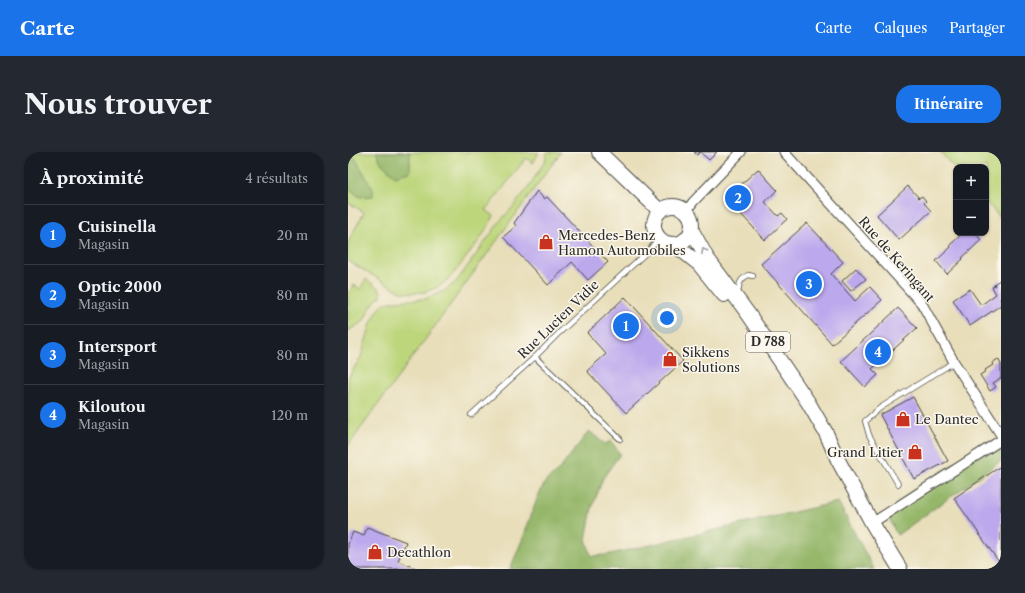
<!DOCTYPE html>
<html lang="fr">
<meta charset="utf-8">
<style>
body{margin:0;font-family:"Libre Caslon Text",serif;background:#242831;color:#f1f3f6}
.controls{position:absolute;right:12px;top:12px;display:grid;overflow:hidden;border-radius:8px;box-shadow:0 1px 3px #0004}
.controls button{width:36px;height:36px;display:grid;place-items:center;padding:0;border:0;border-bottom:1px solid #363941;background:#171b24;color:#f1f3f6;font:20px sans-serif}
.you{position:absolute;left:319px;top:166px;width:14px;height:14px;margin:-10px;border:3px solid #fff;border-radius:50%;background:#1a73e8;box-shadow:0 0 0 6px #1a73e833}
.badge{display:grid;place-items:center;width:26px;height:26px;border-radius:50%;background:#1a73e8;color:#fff;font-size:13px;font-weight:700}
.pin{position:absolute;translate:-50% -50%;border:2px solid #fff;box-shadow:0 1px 4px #0006}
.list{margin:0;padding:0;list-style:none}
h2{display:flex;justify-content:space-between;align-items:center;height:52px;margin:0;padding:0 16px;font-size:17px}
h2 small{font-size:13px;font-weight:400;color:#9ea1a6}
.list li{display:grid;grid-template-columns:26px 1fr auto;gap:12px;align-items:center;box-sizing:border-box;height:60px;padding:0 16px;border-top:1px solid #363941}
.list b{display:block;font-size:15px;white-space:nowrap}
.list p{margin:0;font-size:13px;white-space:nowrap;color:#9ea1a6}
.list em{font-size:13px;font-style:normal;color:#9ea1a6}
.map{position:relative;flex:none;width:653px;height:417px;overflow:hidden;border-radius:16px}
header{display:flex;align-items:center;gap:24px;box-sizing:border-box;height:56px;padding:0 20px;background:#1a73e8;color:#fff}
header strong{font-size:19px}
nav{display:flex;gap:22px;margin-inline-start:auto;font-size:14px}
.intro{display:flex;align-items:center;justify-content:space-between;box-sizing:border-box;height:96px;padding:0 24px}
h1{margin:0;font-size:28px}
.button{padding:10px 18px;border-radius:16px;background:#1a73e8;color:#fff;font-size:14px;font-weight:700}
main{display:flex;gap:24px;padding:0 24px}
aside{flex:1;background:#171b24;border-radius:16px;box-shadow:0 1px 3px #0004}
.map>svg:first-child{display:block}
.green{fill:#bdd67b;stroke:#748053}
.forest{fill:#96b76b;stroke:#60714b}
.building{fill:#bba8ed}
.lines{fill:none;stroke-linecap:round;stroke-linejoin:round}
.service-casing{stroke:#474640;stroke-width:6}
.minor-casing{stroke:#474640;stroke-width:11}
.primary-casing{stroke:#474640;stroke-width:16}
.service{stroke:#fff;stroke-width:4.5}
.minor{stroke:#fff;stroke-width:9}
.primary{stroke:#fff;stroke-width:14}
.oneway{stroke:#a0a0a0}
.labels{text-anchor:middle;stroke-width:3;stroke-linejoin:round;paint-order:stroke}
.shield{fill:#fbf7ec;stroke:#696865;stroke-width:1}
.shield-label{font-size:12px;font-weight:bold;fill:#2b2b2b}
.poi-label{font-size:13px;fill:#2b2b2b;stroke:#fbf7ec;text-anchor:start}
.street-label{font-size:13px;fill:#2b2b2b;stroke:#fbf7ec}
</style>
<header>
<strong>Carte</strong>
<nav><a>Carte</a><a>Calques</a><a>Partager</a></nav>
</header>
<div class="intro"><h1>Nous trouver</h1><a class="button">Itinéraire</a></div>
<main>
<aside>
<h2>À proximité<small>4 résultats</small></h2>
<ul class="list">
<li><span class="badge">1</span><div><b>Cuisinella</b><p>Magasin</p></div><em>20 m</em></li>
<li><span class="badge">2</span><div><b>Optic 2000</b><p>Magasin</p></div><em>80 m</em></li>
<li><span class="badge">3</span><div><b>Intersport</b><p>Magasin</p></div><em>80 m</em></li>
<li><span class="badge">4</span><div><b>Kiloutou</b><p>Magasin</p></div><em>120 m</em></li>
</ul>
</aside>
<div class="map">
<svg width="653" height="417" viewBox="0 0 653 417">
<rect width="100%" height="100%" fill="#fbf7ec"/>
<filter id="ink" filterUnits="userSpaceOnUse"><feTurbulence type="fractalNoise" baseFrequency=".025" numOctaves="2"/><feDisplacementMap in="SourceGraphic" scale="8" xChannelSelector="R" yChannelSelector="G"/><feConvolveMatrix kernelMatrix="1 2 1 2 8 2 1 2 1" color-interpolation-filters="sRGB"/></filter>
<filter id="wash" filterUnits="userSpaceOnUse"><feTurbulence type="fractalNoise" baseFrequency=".012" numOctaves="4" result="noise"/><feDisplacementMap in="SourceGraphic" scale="16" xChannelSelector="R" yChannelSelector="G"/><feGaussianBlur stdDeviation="0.9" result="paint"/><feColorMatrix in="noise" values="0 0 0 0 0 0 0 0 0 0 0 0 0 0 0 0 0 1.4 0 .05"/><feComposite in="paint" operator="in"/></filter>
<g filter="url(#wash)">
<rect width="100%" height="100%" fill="#e8deba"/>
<!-- green -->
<path class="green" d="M0,0H191L185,11L178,6L138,58L146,64L130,90L106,121L96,131L88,136L77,140L64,141L53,140L0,109V90L16,60L0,51Z
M199,0H213L0,294V226L13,205L23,171L29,160L35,152L46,149L77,147L96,139L108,130L130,100L152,69L165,55L180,36L197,9Z
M592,0H653V66L638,50V15H608V18Z
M18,127L31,137L33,140V144L28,148L22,156L15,170L1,178L0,180V140H1L6,133L12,137Z"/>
<!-- forest -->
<path class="forest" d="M28,0H62V20L47,24L34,12Z
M0,3L7,6L25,37V44L11,45L0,35Z
M241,279L257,292L263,289L272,302L255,326L244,356L238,387L243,404L258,403L490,350L526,417H162L175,386L190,344L198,329L211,318Z
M628,297L651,300L653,299V309L549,383L539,362L561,341Z"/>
<g id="blocks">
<!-- building -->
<path class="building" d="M346,0H369L361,8L352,0L349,3Z
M410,17L429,38L417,50L430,64L434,61L439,67L417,88L378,46Z
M560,34L571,46L574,44L578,49L576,51L583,59L551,88L529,63Z
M189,39L196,47L199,45L260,110L240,128L224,110L200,133L155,85L168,74L166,71Z
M459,71L495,110L483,122L507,149L522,135L534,148L484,192L413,112Z
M615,81H627L633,88L614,106L615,107L599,122L588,109L603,95L602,93Z
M508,116L518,127L503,139L494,129Z
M653,127V147H652L653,149V153L622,174L605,148L622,137L633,153L648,142L644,135L647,133L646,132Z
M277,145L335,209L278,261L239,219L258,202L239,181Z
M550,156L569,176L524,217L530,223L517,235L493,209Z
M650,207L653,212V226L645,231L648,235L642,239L632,223L638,219L637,218L645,213L644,211Z
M565,245L600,309L566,327L532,263Z
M653,314V413L606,346Z
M19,375L58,390L50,409L70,417H0V392L5,380L16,384Z"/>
</g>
</g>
<g filter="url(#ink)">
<use href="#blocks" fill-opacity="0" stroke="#474640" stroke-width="1"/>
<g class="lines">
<!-- service casing -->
<g class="service-casing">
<path id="service" d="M390,142C391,133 391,128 400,123L405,124
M187,205L272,287
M123,263L187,205L211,181L302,97L311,86
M550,332L521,283L517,269L532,256L606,210"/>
</g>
<!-- minor casing -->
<g class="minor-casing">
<path id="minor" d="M436,0L574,152L606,210L653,283
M338,60L345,50L393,0
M524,371L653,288"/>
</g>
<!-- primary casing -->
<g class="primary-casing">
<path id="primary" d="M251,0L312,59
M306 73a19 19 0 1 1 38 0a19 19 0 1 1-38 0Z
M343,77L359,106L401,163L460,250L478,281L490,308L524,371L552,417
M326,92L351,112L376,143"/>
</g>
<!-- service -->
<use href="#service" class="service"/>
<!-- minor -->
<use href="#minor" class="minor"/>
<!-- primary -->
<use href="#primary" class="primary"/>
</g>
<!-- one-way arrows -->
<defs><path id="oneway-chevron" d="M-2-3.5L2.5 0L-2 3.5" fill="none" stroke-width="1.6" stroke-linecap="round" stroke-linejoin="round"/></defs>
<use class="oneway" href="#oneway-chevron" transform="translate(356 99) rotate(-119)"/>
</g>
<!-- icons -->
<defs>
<g id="shop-bare" transform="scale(1.2)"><path d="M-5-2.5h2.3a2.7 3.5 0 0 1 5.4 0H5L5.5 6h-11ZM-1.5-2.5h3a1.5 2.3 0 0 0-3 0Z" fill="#c8321e" stroke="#fbf7ec" stroke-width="2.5" paint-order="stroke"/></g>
</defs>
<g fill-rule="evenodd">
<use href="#shop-bare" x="198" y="90"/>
<use href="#shop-bare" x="322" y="207"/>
<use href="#shop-bare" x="555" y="267"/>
<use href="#shop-bare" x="567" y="300"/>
<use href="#shop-bare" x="27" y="400"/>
</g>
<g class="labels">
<!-- shield labels -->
<rect class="shield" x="398" y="180" width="44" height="20" rx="3"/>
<g class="shield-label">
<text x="420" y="194">D 788</text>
</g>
<!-- poi labels -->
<g class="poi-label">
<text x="210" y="88">Mercedes-Benz<tspan x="210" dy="15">Hamon Automobiles</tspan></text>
<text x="334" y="205">Sikkens<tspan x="334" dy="15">Solutions</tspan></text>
<text x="567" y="272">Le Dantec</text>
<text x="555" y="305" text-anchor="end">Grand Litier</text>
<text x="39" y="405">Decathlon</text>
</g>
<!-- street labels -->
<g class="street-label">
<text transform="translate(549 107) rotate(49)" y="5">Rue de Keringant</text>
<text transform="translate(210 167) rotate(-44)" y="5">Rue Lucien Vidie</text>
</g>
</g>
</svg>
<div class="controls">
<button>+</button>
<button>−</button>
</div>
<div class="you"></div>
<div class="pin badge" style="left:278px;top:174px">1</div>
<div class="pin badge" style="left:390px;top:46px">2</div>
<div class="pin badge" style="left:461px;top:132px">3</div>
<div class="pin badge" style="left:530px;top:200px">4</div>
</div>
</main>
